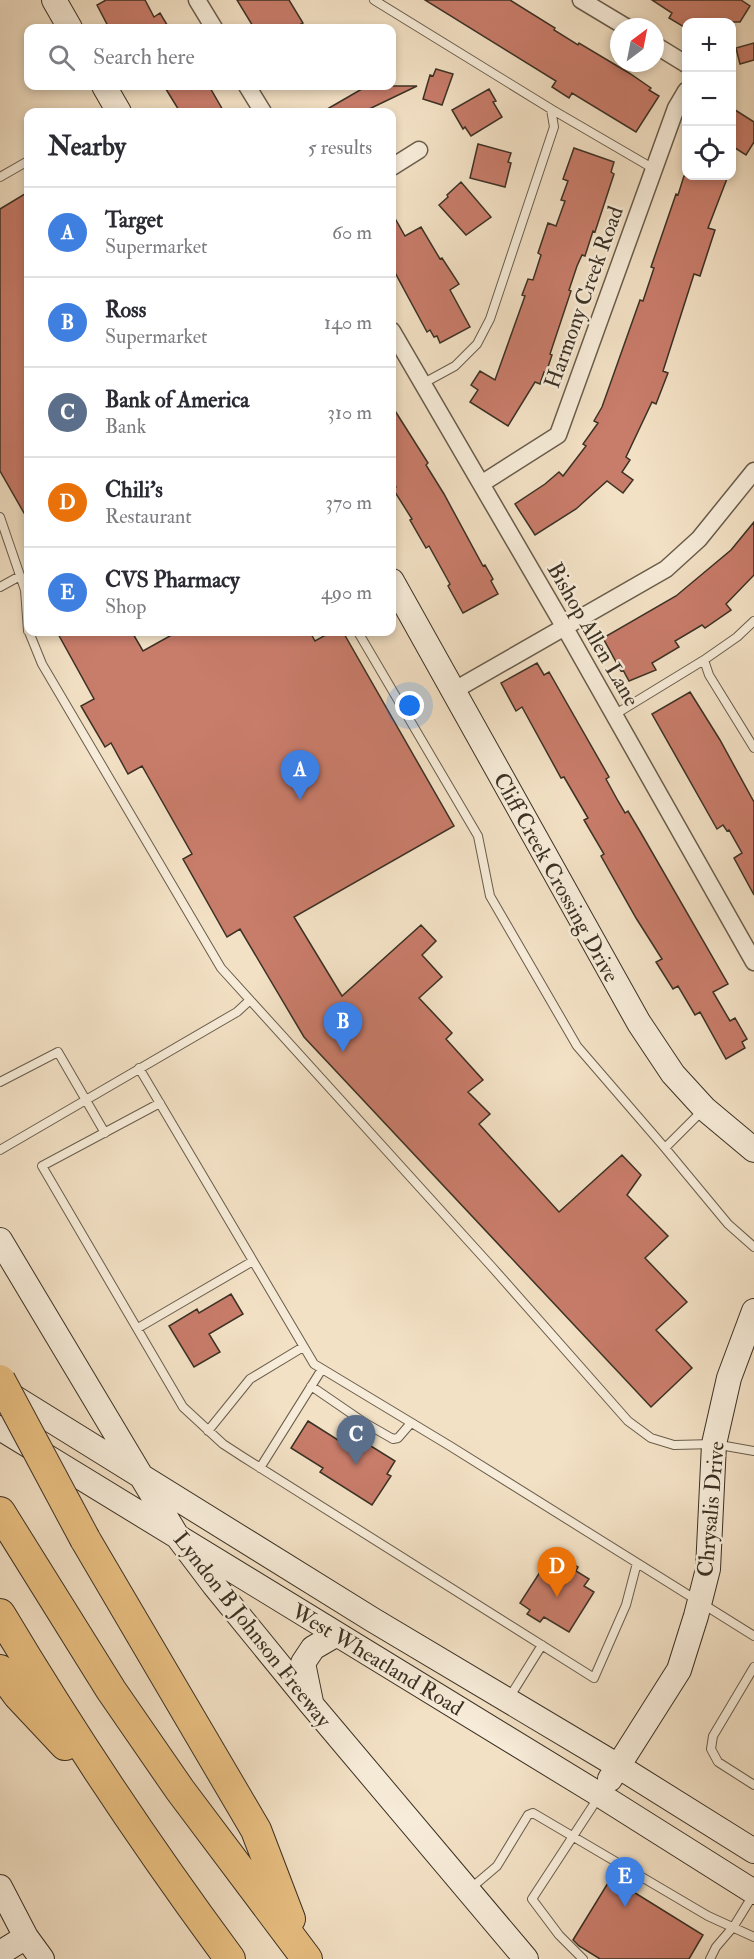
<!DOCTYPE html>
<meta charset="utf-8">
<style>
body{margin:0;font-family:"IM FELL Double Pica",serif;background:#f7f7f7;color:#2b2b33}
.controls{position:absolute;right:18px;top:18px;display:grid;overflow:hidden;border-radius:12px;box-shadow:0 3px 9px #0003}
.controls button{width:54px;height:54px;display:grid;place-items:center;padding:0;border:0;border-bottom:2px solid #e1e1e2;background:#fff;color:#2b2b33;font:30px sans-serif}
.compass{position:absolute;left:610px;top:18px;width:54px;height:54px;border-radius:50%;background:#fff;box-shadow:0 3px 9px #0003;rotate:32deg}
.you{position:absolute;left:410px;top:706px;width:21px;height:21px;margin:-15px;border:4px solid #fff;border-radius:50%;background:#1a73e8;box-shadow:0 0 0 9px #1a73e833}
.badge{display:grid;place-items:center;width:39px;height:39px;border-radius:50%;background:#8f2418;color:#fff;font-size:20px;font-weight:700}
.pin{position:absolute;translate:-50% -50px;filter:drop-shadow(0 2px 3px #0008)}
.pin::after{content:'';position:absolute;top:32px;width:21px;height:18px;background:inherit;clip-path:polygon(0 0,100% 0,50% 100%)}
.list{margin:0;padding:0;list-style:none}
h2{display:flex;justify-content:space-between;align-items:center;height:78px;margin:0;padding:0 24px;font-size:26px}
h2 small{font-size:20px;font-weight:400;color:#7c7c81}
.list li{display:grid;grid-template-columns:39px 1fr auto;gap:18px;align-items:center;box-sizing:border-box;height:90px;padding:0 24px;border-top:2px solid #e1e1e2}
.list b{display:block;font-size:22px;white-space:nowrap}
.list p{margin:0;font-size:20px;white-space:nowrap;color:#7c7c81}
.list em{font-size:20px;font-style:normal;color:#7c7c81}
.icon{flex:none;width:33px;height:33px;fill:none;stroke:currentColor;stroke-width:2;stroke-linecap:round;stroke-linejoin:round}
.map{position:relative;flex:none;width:754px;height:1959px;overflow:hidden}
.search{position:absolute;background:#fff;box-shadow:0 3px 9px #0003;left:24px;top:24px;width:372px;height:66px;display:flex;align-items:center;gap:15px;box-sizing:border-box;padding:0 21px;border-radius:12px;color:#7c7c81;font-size:22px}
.panel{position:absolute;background:#fff;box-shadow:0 3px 9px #0003;left:24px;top:108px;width:372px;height:528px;border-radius:12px}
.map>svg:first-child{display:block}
.building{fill:#c87c6a;stroke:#3b3124;stroke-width:1.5}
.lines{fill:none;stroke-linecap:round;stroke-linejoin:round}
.lane-casing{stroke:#695d4c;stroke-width:10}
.street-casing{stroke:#695d4c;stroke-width:19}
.secondary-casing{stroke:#3b3124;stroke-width:26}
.highway-casing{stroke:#3b3124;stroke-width:32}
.lane{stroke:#f7ecd9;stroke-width:8}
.street{stroke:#f7ecd9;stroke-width:16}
.secondary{stroke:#f7ecd9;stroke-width:24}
.highway{stroke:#eac082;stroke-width:30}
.highway-bridge-casing{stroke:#3b3124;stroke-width:32;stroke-linecap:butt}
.highway-bridge{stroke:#eac082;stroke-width:30}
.labels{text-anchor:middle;stroke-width:5;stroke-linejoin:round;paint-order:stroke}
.street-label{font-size:22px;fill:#3b3124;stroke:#f7ecd9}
</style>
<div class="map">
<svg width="754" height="1959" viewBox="0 0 754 1959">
<rect width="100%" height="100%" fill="#f3e1c5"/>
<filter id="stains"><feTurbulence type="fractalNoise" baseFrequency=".00333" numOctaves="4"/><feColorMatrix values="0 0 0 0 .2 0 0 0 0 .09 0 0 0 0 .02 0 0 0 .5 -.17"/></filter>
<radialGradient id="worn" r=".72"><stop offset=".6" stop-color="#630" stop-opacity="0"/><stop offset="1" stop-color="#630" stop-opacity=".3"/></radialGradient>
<!-- building -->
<path class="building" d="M106,0H145L154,17L160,13L169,28H109L97,5Z
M237,0H289L303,23L294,28H254Z
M425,0H510L555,28L554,30L578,45L579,43L629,73L651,88L649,90L659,96L636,132L572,93L569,98L552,87L556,81Z
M652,0H741L750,6L740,22H687L684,27L669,18L672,13Z
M754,43V60L740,64L736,48Z
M436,69L453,74L442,105L423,99L430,75L433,76Z
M164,86H209L224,112H180Z
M367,86H417L363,112H322Z
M489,89L496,101L493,102L502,117L471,136L465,127L463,129L452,110Z
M732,108L754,122V142L746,155L732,146Z
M478,144L511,153L508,162L511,163L505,187L470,178Z
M574,148L614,162L611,172L614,174L595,232L593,231L585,256L582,255L577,266L569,290L571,291L550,354L552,355L546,373L544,372L540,384L535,382L508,426L470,402L478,390L471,385L480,371L495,380L525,296L522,295L528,279L533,280L541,255L538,253L548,223L556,226L565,201L561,200L568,181L563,179Z
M684,176H728L708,228L715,230L700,276L694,274L663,371L668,373L656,404L652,402L626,457L630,460L622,472L633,480L623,493L607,481L576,509L535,535L515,504L545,484L559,472L563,476L586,446L583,444L598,423L594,421L602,407L640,300L643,301L654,268L651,267L676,194L678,195Z
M461,182L491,217L466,235L439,205L448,197L447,195Z
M28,192V520L0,471V209Z
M392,213L405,236L421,227L440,259L442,258L459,284L450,290L470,327L440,343L437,336L434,337L430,330L427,332L392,267Z
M392,406L428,463L426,465L444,494L483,566L485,565L493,579L491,581L498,594L463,613L448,586L450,584L429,546L426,548L410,520L412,519L393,489L396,487L392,480Z
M754,522V575L726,604L731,610L705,628L702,625L675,641L679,647L652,663L656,670L629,681L623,670L621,671L603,638L676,596L731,550Z
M57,632H132L143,651L177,632H310L315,641L331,632H343L454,826L294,917L342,996L421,925L436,941L422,955L442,977L419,998L452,1033L446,1039L483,1080L468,1092L490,1114L479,1124L559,1212L622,1155L641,1175L627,1195L668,1236L645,1258L687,1302L656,1330L692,1368L651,1407L304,1037L240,929L227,937L183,859L192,854L142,766L128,774L111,743L105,747L81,706L94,699Z
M537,663L544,675L549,672L609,777L606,779L618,801L625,813L628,811L641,833L728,984L713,992L730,1021L735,1018L747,1039L742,1042L745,1048L726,1059L700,1012L695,1015L678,986L673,989L656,962L662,959L636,918L601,856L604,854L584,820L588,818L564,777L561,778L522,707L516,711L501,683Z
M690,692L720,740L754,802V895L734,858L742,853L729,830L727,831L723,825L717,829L652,714Z
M231,1294L243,1314L209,1334L220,1352L194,1367L169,1326L197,1309L199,1313Z
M308,1421L341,1442L347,1431L395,1461L387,1474L391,1476L372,1505L320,1472L323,1468L291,1448Z
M553,1552L578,1567L576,1571L589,1579L584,1586L594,1592L569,1632L544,1617L540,1622L527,1614L530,1610L520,1603Z
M611,1878L703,1935L689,1959H600L579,1946L573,1940Z"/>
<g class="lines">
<!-- lane casing -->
<g class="lane-casing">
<path id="lane" d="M374,0L551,109L554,127L490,319L477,344L455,366L422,384
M551,109L654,169
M0,177L28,161
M0,517L25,590L28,631
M0,587L20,576
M754,621L737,637L704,660L709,675L754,748
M29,632L42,664L221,968L492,1267L628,1421L651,1438L674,1445L714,1444L754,1451
M358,632L478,836L490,896L577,1046L665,1148L704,1109
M614,715L704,660
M139,1068L314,1364L450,1446L754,1636
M0,1082L58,1052L105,1133
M160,1103L42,1166L183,1407L223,1444L243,1457L594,1678L626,1605L637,1563
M665,1148L728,1224L754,1247
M0,1150L237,1012L250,1000
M138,1328L253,1261
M311,1386L365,1423L393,1439L398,1438L411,1423
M208,1431L250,1379L303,1347
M260,1468L322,1369
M754,1667L713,1736L711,1749L718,1762L754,1785
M509,1698L542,1645
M470,1889L497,1866L528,1815L533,1813L708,1916L754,1937
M583,1959L559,1935L532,1899L598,1798
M710,1959L716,1947L734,1926L753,1895"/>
</g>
<!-- street casing -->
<g class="street-casing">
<path id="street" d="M197,0L214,28
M581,0L626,27
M655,45L686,64
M247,86L263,112
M392,167L419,150
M392,331L565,628L754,962
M481,484L558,435L676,108L686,91
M453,691L666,569L699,539L754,471"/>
</g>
<!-- secondary casing -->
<g class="secondary-casing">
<path id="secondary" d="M54,0L70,28
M104,86L119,112
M392,581L639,1023L673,1074L705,1109L754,1150
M0,1240L177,1536L214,1585L311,1704L526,1959
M4,1391L373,1620L618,1766L754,1851
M0,1428L600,1795L754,1892
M311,1702L303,1663L313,1648L337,1634
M610,1779L679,1670L696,1616L708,1569L714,1444L729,1378L754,1311
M0,1887L26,1937L42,1959
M0,1953L26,1937"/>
</g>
<!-- highway casing -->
<g class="highway-casing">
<path id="highway" d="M0,1512L111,1690L180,1790L307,1959
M85,1539L256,1830L290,1919
M0,1614C71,1733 148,1848 230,1959
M0,1670L18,1695L65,1745"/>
</g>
<!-- lane -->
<use href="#lane" class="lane"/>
<!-- street -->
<use href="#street" class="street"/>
<!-- secondary -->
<use href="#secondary" class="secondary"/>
<!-- highway -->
<use href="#highway" class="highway"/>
<!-- highway-bridge casing -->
<g class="highway-bridge-casing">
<path id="highway-bridge" d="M0,1380L85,1539"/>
</g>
<!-- highway-bridge -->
<use href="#highway-bridge" class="highway-bridge"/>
</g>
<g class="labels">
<!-- street labels -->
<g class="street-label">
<text transform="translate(583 297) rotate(-70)" y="8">Harmony Creek Road</text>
<text transform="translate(594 634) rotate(60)" y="8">Bishop Allen Lane</text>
<text transform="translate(557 877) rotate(61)" y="8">Cliff Creek Crossing Drive</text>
<text transform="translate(710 1509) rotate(-85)" y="8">Chrysalis Drive</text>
<text transform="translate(253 1629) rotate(52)" y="8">Lyndon B Johnson Freeway</text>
<text transform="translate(378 1659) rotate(31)" y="8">West Wheatland Road</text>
</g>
</g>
<rect width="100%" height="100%" filter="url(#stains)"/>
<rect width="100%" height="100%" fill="url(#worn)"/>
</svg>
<div class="controls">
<button>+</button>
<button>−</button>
<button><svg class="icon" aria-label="locate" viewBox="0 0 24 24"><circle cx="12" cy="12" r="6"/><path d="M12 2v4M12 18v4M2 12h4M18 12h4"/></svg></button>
</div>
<svg class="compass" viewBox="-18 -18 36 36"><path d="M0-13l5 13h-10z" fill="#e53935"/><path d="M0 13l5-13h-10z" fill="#7c7c81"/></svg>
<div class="you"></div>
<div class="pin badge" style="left:300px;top:800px;background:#3f7fe0">A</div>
<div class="pin badge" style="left:343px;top:1052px;background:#3f7fe0">B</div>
<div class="pin badge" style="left:356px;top:1465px;background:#5c6f8a">C</div>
<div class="pin badge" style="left:557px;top:1597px;background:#e8710a">D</div>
<div class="pin badge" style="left:625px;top:1907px;background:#3f7fe0">E</div>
<div class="search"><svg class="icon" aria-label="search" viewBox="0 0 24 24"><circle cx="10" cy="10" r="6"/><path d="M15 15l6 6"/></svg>Search here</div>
<section class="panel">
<h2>Nearby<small>5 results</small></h2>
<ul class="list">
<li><span class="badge" style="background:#3f7fe0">A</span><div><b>Target</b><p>Supermarket</p></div><em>60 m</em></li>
<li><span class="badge" style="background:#3f7fe0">B</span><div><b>Ross</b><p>Supermarket</p></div><em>140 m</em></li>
<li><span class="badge" style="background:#5c6f8a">C</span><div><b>Bank of America</b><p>Bank</p></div><em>310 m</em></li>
<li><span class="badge" style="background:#e8710a">D</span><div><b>Chili's</b><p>Restaurant</p></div><em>370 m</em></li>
<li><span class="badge" style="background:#3f7fe0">E</span><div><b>CVS Pharmacy</b><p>Shop</p></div><em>490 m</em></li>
</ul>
</section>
</div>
